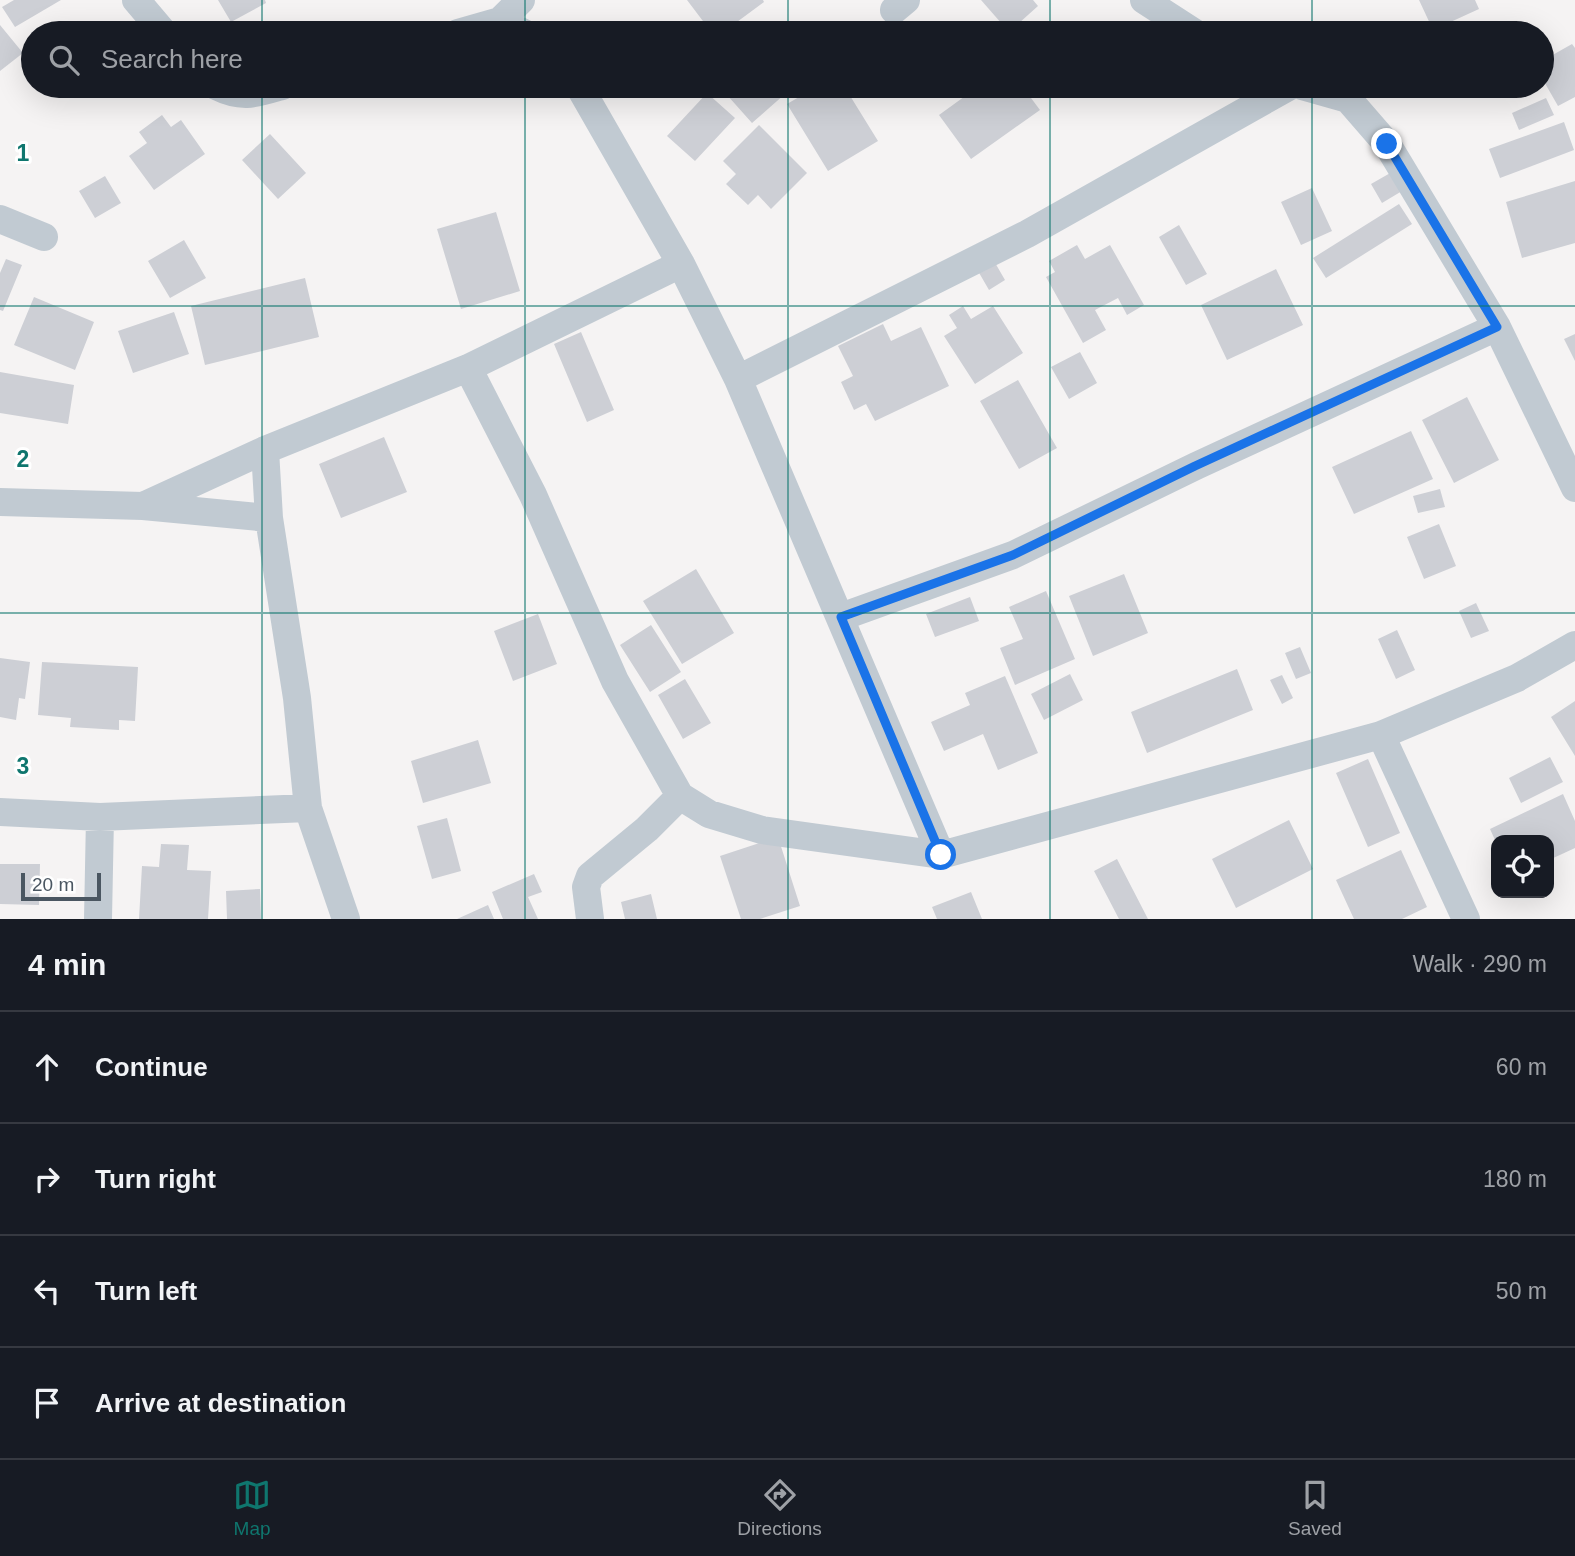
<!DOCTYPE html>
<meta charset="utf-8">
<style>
body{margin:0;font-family:Helvetica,sans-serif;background:#242831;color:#f1f3f6}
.controls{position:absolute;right:21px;bottom:21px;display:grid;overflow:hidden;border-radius:14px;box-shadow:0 7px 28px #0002}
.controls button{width:63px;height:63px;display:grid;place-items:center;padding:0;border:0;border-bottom:2px solid #363941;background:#171b24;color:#f1f3f6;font:35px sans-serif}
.scale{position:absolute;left:21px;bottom:18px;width:80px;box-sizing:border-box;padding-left:7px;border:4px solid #4a5661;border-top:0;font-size:19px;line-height:24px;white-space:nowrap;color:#4a5661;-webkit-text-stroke:5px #fff;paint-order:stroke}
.stop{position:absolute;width:21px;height:21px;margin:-16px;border:5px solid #1a73e8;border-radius:50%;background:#fff}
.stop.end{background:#1a73e8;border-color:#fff;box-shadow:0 2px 7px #0008}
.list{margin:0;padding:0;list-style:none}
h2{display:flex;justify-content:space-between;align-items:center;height:91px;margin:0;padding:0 28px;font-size:30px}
h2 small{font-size:23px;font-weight:400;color:#9ea1a6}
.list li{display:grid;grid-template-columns:46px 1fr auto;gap:21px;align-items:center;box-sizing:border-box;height:112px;padding:0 28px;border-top:2px solid #363941}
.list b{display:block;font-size:26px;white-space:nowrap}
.list em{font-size:23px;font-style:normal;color:#9ea1a6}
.icon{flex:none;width:38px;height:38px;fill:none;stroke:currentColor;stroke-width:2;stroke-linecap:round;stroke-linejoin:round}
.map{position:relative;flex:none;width:1575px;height:919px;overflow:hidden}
.search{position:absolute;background:#171b24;box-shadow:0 7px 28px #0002;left:21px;right:21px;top:21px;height:77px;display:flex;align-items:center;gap:18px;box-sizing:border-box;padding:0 24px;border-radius:38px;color:#9ea1a6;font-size:26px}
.sheet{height:539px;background:#171b24}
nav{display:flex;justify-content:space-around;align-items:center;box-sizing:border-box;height:98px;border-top:2px solid #363941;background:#171b24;font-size:19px;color:#9ea1a6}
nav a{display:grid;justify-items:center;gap:4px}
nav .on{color:#0f766e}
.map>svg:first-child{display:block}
.building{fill:#cdcfd5}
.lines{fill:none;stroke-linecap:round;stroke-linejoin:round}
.minor{stroke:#c1cad2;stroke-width:28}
.route{stroke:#1a73e8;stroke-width:9}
.grid{fill:none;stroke:#0f766e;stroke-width:2;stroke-opacity:0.55}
.grid-label{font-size:23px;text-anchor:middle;font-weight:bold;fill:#0f766e;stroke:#fff;stroke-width:6;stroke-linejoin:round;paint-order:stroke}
</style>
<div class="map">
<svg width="1575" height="919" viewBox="0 0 1575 919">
<rect width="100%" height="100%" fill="#f5f3f3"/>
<!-- building -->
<path class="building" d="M14,0H61L15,27L2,7Z
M218,0H265L266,3L231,22Z
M687,0H763L764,2L722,33H712Z
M981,0H1033L1038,6L1009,32Z
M1419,0H1475L1479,9L1433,30Z
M0,25L23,53L0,71Z
M1572,44L1575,48V97L1558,106L1542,78V61Z
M719,86H794L752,123Z
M818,86H844L878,141L828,171L787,104Z
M979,86H1022L1040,110L971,159L939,115Z
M1474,86H1501L1481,98Z
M707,93L735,118L695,161L667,136Z
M1546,98L1554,115L1519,130L1512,113Z
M162,115L171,127L181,120L205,154L154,190L129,156L147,143L139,132Z
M1564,122L1574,150L1500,178L1489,149Z
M759,125L807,173L771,209L758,195L748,205L726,184L736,174L723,161Z
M270,134L306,173L278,199L242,160Z
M1392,172L1402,191L1382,203L1371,184Z
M105,176L121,203L95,218L79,191Z
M1575,181V243L1522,258L1506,202Z
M1312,188L1332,231L1301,245L1281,202Z
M1399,204L1412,224L1326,278L1313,258Z
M496,212L520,291L461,309L437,229Z
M1179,225L1207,274L1186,285L1159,237Z
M184,240L206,278L170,298L148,261Z
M1077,245L1085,259L1110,245L1144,305L1127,315L1118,298L1095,310L1106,330L1083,343L1046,277L1055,272L1049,261Z
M6,259L22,265L3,311L0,310V273Z
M994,261L1005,280L989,290L978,271Z
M1276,269L1303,325L1227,360L1201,305Z
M305,278L319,337L205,365L191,306Z
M34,297L94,322L75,370L14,345Z
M963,306L971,319L993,306L1023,353L975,384L944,336L957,328L949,315Z
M174,312L189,354L133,373L118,331Z
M883,324L891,341L921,327L949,386L875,421L866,404L854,410L841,382L853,376L838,346Z
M581,332L614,410L587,422L554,344Z
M1575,334V361L1564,339Z
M1080,352L1097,383L1069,399L1051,367Z
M0,372L74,385L68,424L0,413Z
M1018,380L1057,448L1019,469L980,401Z
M1467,397L1499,460L1454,483L1422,420Z
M1411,431L1433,479L1354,514L1332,467Z
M384,437L407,492L341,518L319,464Z
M1440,489L1445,507L1418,513L1413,496Z
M1439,524L1456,566L1424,579L1407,537Z
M696,569L734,633L682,664L643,601Z
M1124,574L1148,633L1093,656L1069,596Z
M1046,591L1075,659L1015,685L1000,648L1023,639L1009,607Z
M970,597L979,621L935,637L926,614Z
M1476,603L1489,631L1471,638L1459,611Z
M538,614L557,664L513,681L494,631Z
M651,625L681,672L650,692L620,645Z
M1397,630L1415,670L1396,679L1378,639Z
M1300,647L1311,673L1296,679L1285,653Z
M0,658L30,662L25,699L19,698L16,720L0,717Z
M42,662L138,667L135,721L119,720V730L70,727L71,718L38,715Z
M1237,669L1253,710L1147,753L1131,712Z
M1070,674L1083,700L1044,720L1031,694Z
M1282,675L1293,698L1282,704L1270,680Z
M1005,676L1038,753L998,770L983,734L944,751L931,722L970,705L965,693Z
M685,679L711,723L683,739L658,695Z
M1575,701V756L1551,717Z
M478,740L491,783L423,803L411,761Z
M1550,757L1563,782L1521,803L1509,778Z
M1368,759L1400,833L1368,847L1336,773Z
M1563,794L1575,821V848L1549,860V840H1495L1490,829Z
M447,818L461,871L432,879L417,826Z
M1289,820L1313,869L1236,908L1212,859Z
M778,837L800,906L760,919H741L720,856Z
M161,844L189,845L187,870L211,871L208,919H139L142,866L159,867Z
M1401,850L1427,907L1402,919H1354L1336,880Z
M1117,859L1148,919H1119L1094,871Z
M0,864H40L39,905L0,904Z
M534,874L542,892L528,897L538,919H503L492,892Z
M260,889L261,919H227L226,891Z
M971,892L982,919H937L932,907Z
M651,894L657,919H625L621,902Z
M488,905L494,919H457Z"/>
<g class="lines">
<!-- minor -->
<path class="minor" d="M136,0L164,33
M1144,0L1195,33
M894,10L906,0
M500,21L524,33
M458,33L500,21L521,0
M216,86C242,99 255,94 282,86
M579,86L681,264L738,379L941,855
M1302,86L1348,99L1387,144L1497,327L1575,488
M0,219L44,237
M468,368L533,495L615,681L680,796L709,814L762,830L941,855L1381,735L1517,678L1575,645
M738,379L1027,234L1290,86
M265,450L269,518L297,698L308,808L346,919
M0,502L143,506L269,518
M143,506L265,450L468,368L681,264
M841,617L1013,555L1196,466L1497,327
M1381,735L1466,919
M0,812L100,817L308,808
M98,919L100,817
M590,919L586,887L590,876L647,829L680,796"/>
</g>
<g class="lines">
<!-- route -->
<path class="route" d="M941,855L841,617L1013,555L1195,466L1497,327L1387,144"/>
</g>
<!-- grid -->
<path class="grid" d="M262,0V33M525,0V33M788,0V33M1050,0V33M1312,0V33M262,86V919M525,86V919M788,86V919M1050,86V919M1312,86V919M0,306H1575M0,613H1575"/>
<g class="grid-label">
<text x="23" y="161">1</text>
<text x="23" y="467">2</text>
<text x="23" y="774">3</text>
</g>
</svg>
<div class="controls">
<button><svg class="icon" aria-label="locate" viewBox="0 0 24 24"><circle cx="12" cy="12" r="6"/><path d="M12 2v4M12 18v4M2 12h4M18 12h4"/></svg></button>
</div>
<div class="scale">20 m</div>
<div class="stop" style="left:941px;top:855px"></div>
<div class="stop end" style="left:1387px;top:144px"></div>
<div class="search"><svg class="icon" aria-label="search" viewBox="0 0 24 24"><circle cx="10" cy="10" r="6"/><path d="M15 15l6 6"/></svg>Search here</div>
</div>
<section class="sheet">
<h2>4 min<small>Walk · 290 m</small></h2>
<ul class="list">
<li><svg class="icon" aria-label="ahead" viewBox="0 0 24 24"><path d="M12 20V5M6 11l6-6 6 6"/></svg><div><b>Continue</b></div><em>60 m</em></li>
<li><svg class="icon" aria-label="right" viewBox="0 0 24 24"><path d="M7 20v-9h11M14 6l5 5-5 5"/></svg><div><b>Turn right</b></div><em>180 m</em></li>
<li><svg class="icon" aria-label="left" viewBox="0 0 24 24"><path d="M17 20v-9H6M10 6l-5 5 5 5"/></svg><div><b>Turn left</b></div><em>50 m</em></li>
<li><svg class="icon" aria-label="arrive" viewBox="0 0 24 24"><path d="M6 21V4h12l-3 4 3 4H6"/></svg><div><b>Arrive at destination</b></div></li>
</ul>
</section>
<nav>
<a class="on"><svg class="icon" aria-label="map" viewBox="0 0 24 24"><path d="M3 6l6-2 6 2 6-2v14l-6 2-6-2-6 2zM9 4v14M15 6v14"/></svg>Map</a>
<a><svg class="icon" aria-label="directions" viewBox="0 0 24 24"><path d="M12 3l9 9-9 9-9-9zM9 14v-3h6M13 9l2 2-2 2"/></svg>Directions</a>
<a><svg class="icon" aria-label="saved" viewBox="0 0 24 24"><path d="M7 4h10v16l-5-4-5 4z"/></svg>Saved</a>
</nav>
